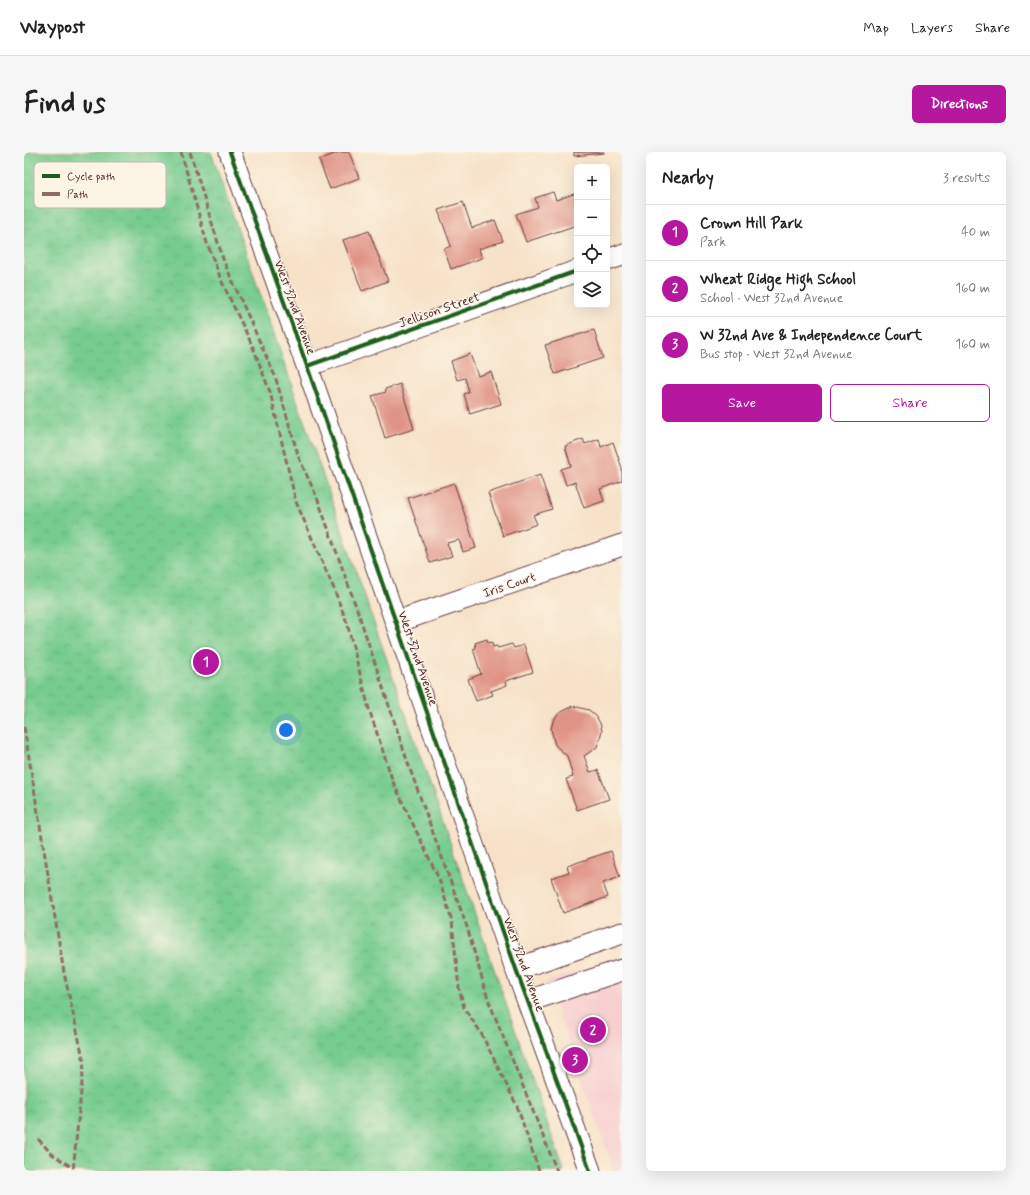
<!DOCTYPE html>
<meta charset="utf-8">
<style>
body{margin:0;font-family:Mynerve,sans-serif;background:#f6f6f6;color:#202124}
.controls{position:absolute;right:12px;top:12px;display:grid;overflow:hidden;border-radius:6px;box-shadow:0 4px 16px #0002}
.controls button{width:36px;height:36px;display:grid;place-items:center;padding:0;border:0;border-bottom:1px solid #e0e0e0;background:#fff;color:#202124;font:20px sans-serif}
.you{position:absolute;left:262px;top:578px;width:14px;height:14px;margin:-10px;border:3px solid #fff;border-radius:50%;background:#1a73e8;box-shadow:0 0 0 6px #1a73e833}
.badge{display:grid;place-items:center;width:26px;height:26px;border-radius:50%;background:#b5179e;color:#fff;font-size:13px;font-weight:700}
.pin{position:absolute;translate:-50% -50%;border:2px solid #fff;box-shadow:0 1px 4px #0006}
.list{margin:0;padding:0;list-style:none}
h2{display:flex;justify-content:space-between;align-items:center;height:52px;margin:0;padding:0 16px;font-size:17px}
h2 small{font-size:13px;font-weight:400;color:#757577}
.list li{display:grid;grid-template-columns:26px 1fr auto;gap:12px;align-items:center;box-sizing:border-box;height:56px;padding:0 16px;border-top:1px solid #e0e0e0}
.list b{display:block;font-size:15px;white-space:nowrap}
.list p{margin:0;font-size:13px;white-space:nowrap;color:#757577}
.list em{font-size:13px;font-style:normal;color:#757577}
.actions{display:flex;gap:8px;padding:12px 16px}
.actions a{flex:1;padding:9px 0;border:1px solid #b5179e;border-radius:6px;text-align:center;font-size:14px;color:#b5179e}
.actions .main{background:#b5179e;color:#fff}
.icon{flex:none;width:22px;height:22px;fill:none;stroke:currentColor;stroke-width:2;stroke-linecap:round;stroke-linejoin:round}
.map{position:relative;flex:none;width:598px;height:1019px;overflow:hidden;border-radius:6px}
header{display:flex;align-items:center;gap:24px;box-sizing:border-box;height:56px;padding:0 20px;background:#fff;border-bottom:1px solid #e0e0e0}
header strong{font-size:19px}
nav{display:flex;gap:22px;margin-inline-start:auto;font-size:14px}
.intro{display:flex;align-items:center;justify-content:space-between;box-sizing:border-box;height:96px;padding:0 24px}
h1{margin:0;font-size:28px}
.button{padding:10px 18px;border-radius:6px;background:#b5179e;color:#fff;font-size:14px;font-weight:700}
main{display:flex;gap:24px;padding:0 24px}
aside{flex:1;background:#fff;border-radius:6px;box-shadow:0 4px 16px #0002}
.map>svg:first-child{display:block}
.built{fill:#f7cfd0}
.park{fill:url(#park-crowns);stroke:#60765d}
.building{fill:#e09487}
.lines{fill:none;stroke-linecap:round;stroke-linejoin:round}
.minor-casing{stroke:#643c43;stroke-width:23}
.minor{stroke:#fff;stroke-width:21}
.quiet{stroke:#8d6e63;stroke-width:3;stroke-dasharray:6 3;stroke-linecap:butt}
.cycleway-casing{stroke:#fcf5e5;stroke-width:6}
.cycleway{stroke:#1b5e20;stroke-width:4}
.labels{text-anchor:middle;stroke-width:3;stroke-linejoin:round;paint-order:stroke}
.street-label{font-size:13px;fill:#4a1f2b;stroke:#fcf5e5}
.key{fill:#fcf5e5;stroke:#c7b5ad;stroke-width:1}
.key-label{font-size:11px;fill:#4a1f2b}
</style>
<header>
<strong>Waypost</strong>
<nav><a>Map</a><a>Layers</a><a>Share</a></nav>
</header>
<div class="intro"><h1>Find us</h1><a class="button">Directions</a></div>
<main>
<div class="map">
<svg width="598" height="1019" viewBox="0 0 598 1019">
<defs>
<pattern id="park-crowns" width="20" height="18" patternUnits="userSpaceOnUse"><rect width="20" height="18" fill="#77cc8f"/><path d="M2 6a3 3 0 1 1 6 0M12 15a3 3 0 1 1 6 0" fill="none" stroke="#68af7c"/></pattern>
</defs>
<rect width="100%" height="100%" fill="#fcf5e5"/>
<filter id="ink" filterUnits="userSpaceOnUse"><feTurbulence type="fractalNoise" baseFrequency=".025" numOctaves="2"/><feDisplacementMap in="SourceGraphic" scale="8" xChannelSelector="R" yChannelSelector="G"/><feConvolveMatrix kernelMatrix="1 2 1 2 8 2 1 2 1" color-interpolation-filters="sRGB"/></filter>
<filter id="wash" filterUnits="userSpaceOnUse"><feTurbulence type="fractalNoise" baseFrequency=".012" numOctaves="4" result="noise"/><feDisplacementMap in="SourceGraphic" scale="16" xChannelSelector="R" yChannelSelector="G"/><feGaussianBlur stdDeviation="0.9" result="paint"/><feColorMatrix in="noise" values="0 0 0 0 0 0 0 0 0 0 0 0 0 0 0 0 0 1.4 0 .05"/><feComposite in="paint" operator="in"/></filter>
<g filter="url(#wash)">
<rect width="100%" height="100%" fill="#f7e2c9"/>
<!-- built -->
<path class="built" d="M598,804V1019H590L523,829Z"/>
<!-- park -->
<path class="park" d="M0,0H187L540,1019H0Z"/>
<g id="blocks">
<!-- building -->
<path class="building" d="M315,0H325L335,26L306,37L295,8Z
M550,0H580V1L550,4Z
M529,40L532,48L553,41V73L502,90L492,62L514,55L511,46Z
M439,50L448,76L471,68L479,89L455,97L458,106L427,117L420,97L427,94L414,58Z
M345,79L364,129L338,139L319,88Z
M570,178L579,206L531,222L521,193Z
M446,202L454,224L467,220L477,252L446,262L440,242L445,240L441,226L433,228L427,209Z
M376,232L390,277L361,286L348,244L362,240L361,237Z
M559,287L561,292L575,287L577,295L589,290L598,316V329L576,337L580,349L560,356L551,330L542,333L537,317L547,314L541,294Z
M516,323L528,357L509,363L513,372L479,384L464,341Z
M430,331L452,396L439,400L435,388L423,391L428,404L406,411L384,346Z
M463,487L464,491L468,490L469,495L473,494L474,496L488,492L490,496L500,493L509,520L482,529L483,533L467,539L469,543L452,549L444,527L457,522L449,497L452,496L451,491Z
M549,554L565,558L572,564L576,571L578,579L573,595L560,604L566,620L574,618L585,647L553,658L542,627L549,625L543,604L531,593L527,577L529,569L534,562Z
M587,699L596,725L579,731L584,745L539,761L527,726L545,720L543,714Z"/>
</g>
</g>
<g filter="url(#ink)">
<use href="#blocks" fill-opacity="0" stroke="#643c43" stroke-width="1"/>
<g class="lines">
<!-- minor casing -->
<g class="minor-casing">
<path id="minor" d="M206,0L283,214L492,817L566,1019
M583,108L598,103
M283,214L553,119
M372,470L598,393
M492,817L598,781
M504,849L598,818"/>
</g>
<!-- minor -->
<use href="#minor" class="minor"/>
<!-- quiet -->
<path class="quiet" d="M157,0L183,91L198,130L229,195L246,240L272,350L310,437L323,471L345,557L369,630L415,727L428,769L435,836L440,856L456,879L493,954L515,1019
M166,0L200,110L251,224L275,306L294,348L335,463L386,617L443,775L464,847L533,1019
M0,575L40,821L60,910L49,1019
M14,987L28,1002L49,1016"/>
<!-- cycleway casing -->
<g class="cycleway-casing">
<path id="cycleway" d="M206,0L283,214L492,817L566,1019
M283,214L553,119"/>
</g>
<!-- cycleway -->
<use href="#cycleway" class="cycleway"/>
</g>
</g>
<g class="labels">
<!-- street labels -->
<g class="street-label">
<text transform="translate(272 155) rotate(70)" y="5">West 32nd Avenue</text>
<text transform="translate(415 157) rotate(-19)" y="5">Jellison Street</text>
<text transform="translate(485 432) rotate(-19)" y="5">Iris Court</text>
<text transform="translate(395 506) rotate(71)" y="5">West 32nd Avenue</text>
<text transform="translate(501 812) rotate(70)" y="5">West 32nd Avenue</text>
</g>
</g>
<!-- legend -->
<rect x="10" y="10" width="132" height="46" rx="6" class="key"/>
<rect x="18" y="22" width="18" height="4" fill="#1b5e20"/>
<rect x="18" y="40" width="18" height="4" fill="#8d6e63"/>
<g class="key-label">
<text x="43" y="28">Cycle path</text>
<text x="43" y="46">Path</text>
</g>
</svg>
<div class="controls">
<button>+</button>
<button>−</button>
<button><svg class="icon" aria-label="locate" viewBox="0 0 24 24"><circle cx="12" cy="12" r="6"/><path d="M12 2v4M12 18v4M2 12h4M18 12h4"/></svg></button>
<button><svg class="icon" aria-label="layers" viewBox="0 0 24 24"><path d="M12 4l9 5-9 5-9-5zM3 14l9 5 9-5"/></svg></button>
</div>
<div class="you"></div>
<div class="pin badge" style="left:182px;top:510px">1</div>
<div class="pin badge" style="left:569px;top:878px">2</div>
<div class="pin badge" style="left:551px;top:908px">3</div>
</div>
<aside>
<h2>Nearby<small>3 results</small></h2>
<ul class="list">
<li><span class="badge">1</span><div><b>Crown Hill Park</b><p>Park</p></div><em>40 m</em></li>
<li><span class="badge">2</span><div><b>Wheat Ridge High School</b><p>School · West 32nd Avenue</p></div><em>160 m</em></li>
<li><span class="badge">3</span><div><b>W 32nd Ave &amp; Independence Court</b><p>Bus stop · West 32nd Avenue</p></div><em>160 m</em></li>
</ul>
<div class="actions"><a class="main">Save</a><a>Share</a></div>
</aside>
</main>
